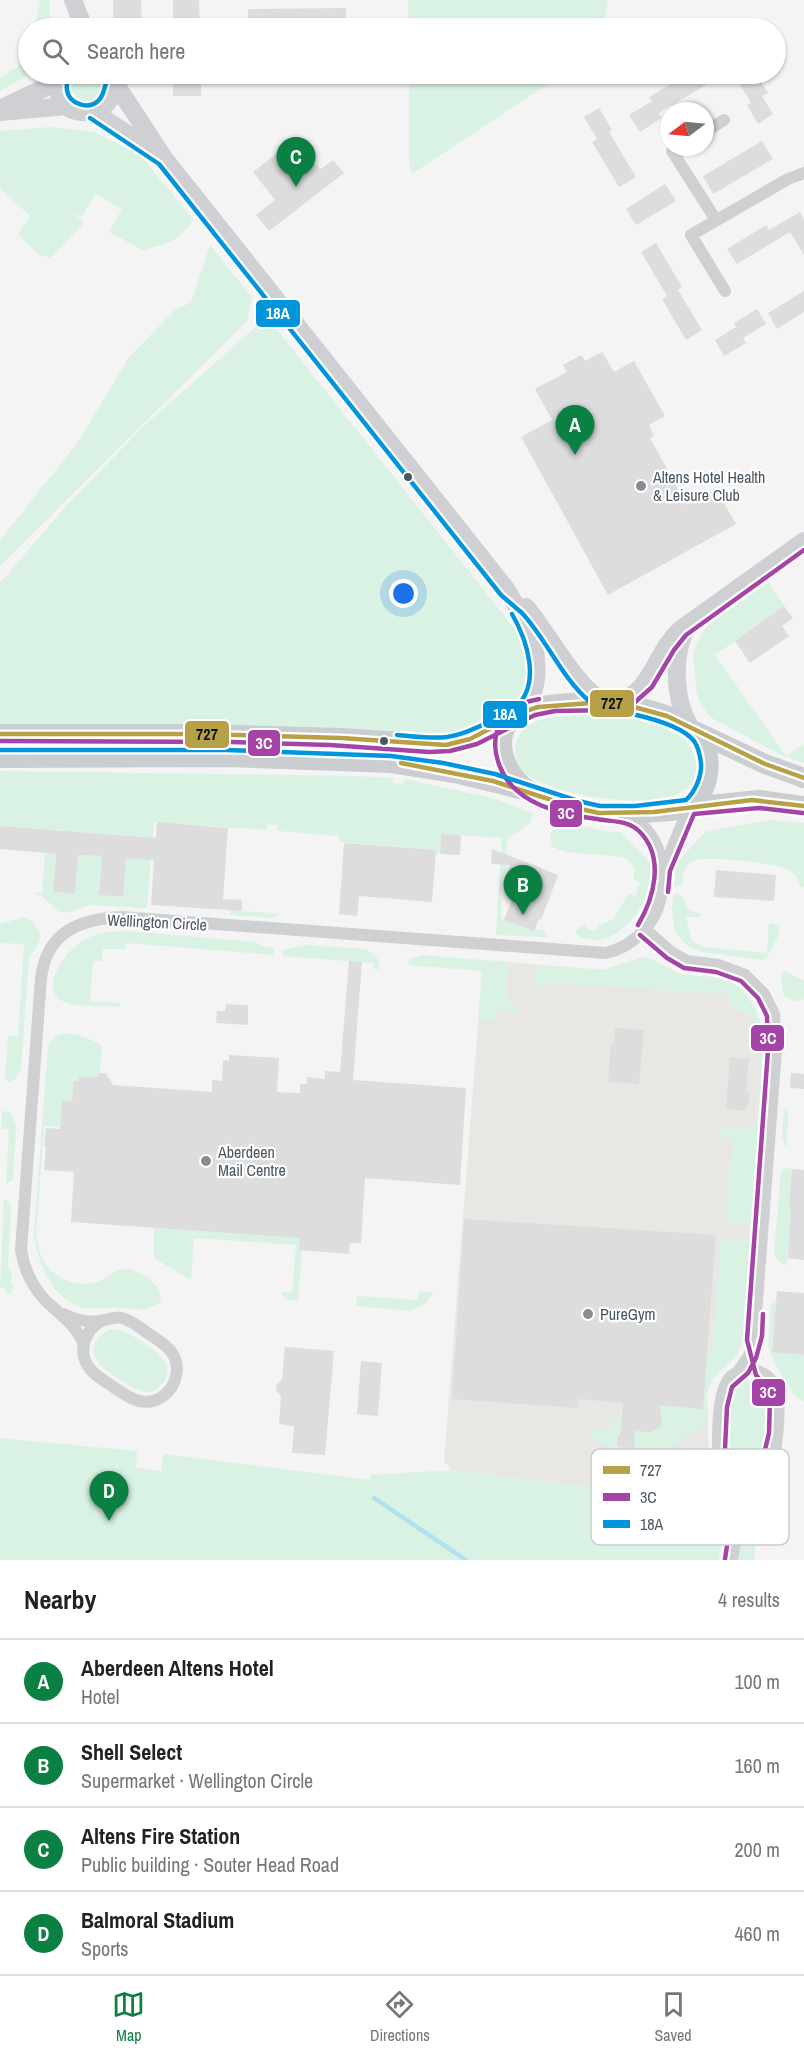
<!DOCTYPE html>
<meta charset="utf-8">
<style>
body{margin:0;font-family:"Archivo Narrow",sans-serif;background:#f2f2f2;color:#222}
.compass{position:absolute;left:660px;top:102px;width:54px;height:54px;border-radius:50%;background:#fff;box-shadow:0 2px 4px #0004;rotate:254deg}
.you{position:absolute;left:404px;top:594px;width:21px;height:21px;margin:-15px;border:4px solid #fff;border-radius:50%;background:#1a73e8;box-shadow:0 0 0 9px #1a73e833}
.badge{display:grid;place-items:center;width:39px;height:39px;border-radius:50%;background:#0b8043;color:#fff;font-size:20px;font-weight:700}
.pin{position:absolute;translate:-50% -50px;filter:drop-shadow(0 2px 3px #0008)}
.pin::after{content:'';position:absolute;top:32px;width:21px;height:18px;background:inherit;clip-path:polygon(0 0,100% 0,50% 100%)}
.list{margin:0;padding:0;list-style:none}
h2{display:flex;justify-content:space-between;align-items:center;height:78px;margin:0;padding:0 24px;font-size:26px}
h2 small{font-size:20px;font-weight:400;color:#767676}
.list li{display:grid;grid-template-columns:39px 1fr auto;gap:18px;align-items:center;box-sizing:border-box;height:84px;padding:0 24px;border-top:2px solid #e0e0e0}
.list b{display:block;font-size:22px;white-space:nowrap}
.list p{margin:0;font-size:20px;white-space:nowrap;color:#767676}
.list em{font-size:20px;font-style:normal;color:#767676}
.icon{flex:none;width:33px;height:33px;fill:none;stroke:currentColor;stroke-width:2;stroke-linecap:round;stroke-linejoin:round}
.map{position:relative;flex:none;width:804px;height:1560px;overflow:hidden}
.search{position:absolute;background:#fff;box-shadow:0 2px 4px #0004;left:18px;right:18px;top:18px;height:66px;display:flex;align-items:center;gap:15px;box-sizing:border-box;padding:0 21px;border-radius:33px;color:#767676;font-size:22px}
.sheet{height:414px;background:#fff}
nav{display:flex;justify-content:space-around;align-items:center;box-sizing:border-box;height:84px;border-top:2px solid #e0e0e0;background:#fff;font-size:16px;color:#767676}
nav a{display:grid;justify-items:center;gap:3px}
nav .on{color:#0b8043}
.map>svg:first-child{display:block}
.commercial{fill:#e8e7e3}
.green{fill:#d9f2e3}
.lines{fill:none;stroke-linecap:round;stroke-linejoin:round}
.stream{stroke:#aee2f0;stroke-width:4.5}
.building{fill:#ddddde}
.street{stroke:#ced0d2;stroke-width:12}
.secondary{stroke:#ced0d4;stroke-width:18}
.primary{stroke:#caced1;stroke-width:20}
.bus-1-casing{stroke:#fff;stroke-width:9}
.bus-2-casing{stroke:#fff;stroke-width:9}
.bus-3-casing{stroke:#fff;stroke-width:9}
.bus-1{stroke:#b7a147;stroke-width:4.5}
.bus-2{stroke:#a444a6;stroke-width:4.5}
.bus-3{stroke:#0295dd;stroke-width:4.5}
.bus-dot{fill:#4a5661;stroke:#fff;stroke-width:2}
.poi-dot{fill:#868d94;stroke:#fff;stroke-width:2}
.labels{text-anchor:middle;stroke-width:4.5;stroke-linejoin:round;paint-order:stroke}
.poi-label{font-size:16px;fill:#4a5661;stroke:#fff;text-anchor:start}
.street-label{font-size:16px;fill:#4a5661;stroke:#fff}
.key{fill:#fff;stroke:#c9ccd0;stroke-width:1.5}
.key-label{font-size:16px;fill:#4a5661}
.line-badge{stroke:#fff;stroke-width:2}
.badge-label{font-size:16px;text-anchor:middle;font-weight:bold;fill:#fff}
.pale-badge-label{font-size:16px;text-anchor:middle;font-weight:bold;fill:#111}
</style>
<div class="map">
<svg width="804" height="1560" viewBox="0 0 804 1560">
<rect width="100%" height="100%" fill="#f4f4f4"/>
<!-- commercial -->
<path class="commercial" d="M644,957L651,959L680,974L723,979L735,984L752,1003L762,1030L764,1039L743,1337L737,1355L712,1379L707,1394L709,1464L729,1490L730,1499L727,1503L451,1470L444,1461L483,960L603,970Z"/>
<!-- green -->
<path class="green" d="M40,0H50L49,28H35Z
M408,0H608L603,28H408Z
M28,54V74H30L0,91V78L27,60Z
M71 86a15 15 0 1 1 30 0a15 15 0 1 1-30 0Z
M409,74H563L412,174L409,164Z
M50,127L94,132L140,155L193,219C183,240 164,245 143,250L109,232L122,209L95,194L82,217L73,212L84,223L50,258L38,254L18,234L30,216L0,188V131Z
M210,245L252,297L247,321L0,566V540L78,442L129,357L177,308L191,303Z
M267,317L514,628L536,677L531,697L459,742L0,734V583L67,505L145,425Z
M769,582L784,606L715,655L786,756L804,744V763L779,754L710,717L699,701L696,688L693,655L699,639L708,625Z
M609,716C633,718 684,727 693,752C722,827 558,799 528,775C518,768 513,754 516,743C524,709 582,716 609,716Z
M0,771L355,776L393,778V783L403,784L405,779L492,798L533,813L530,823L508,839L506,851L509,863L502,880L501,918L533,931L535,929L544,930L547,937L496,935L502,838L441,834L439,854H436V850L339,842V836L277,831L278,825L267,824V830L154,822L147,908L91,905L66,913L59,912L42,896L33,892L42,893L45,853L56,854L53,892L75,894L78,855L102,856L99,895L122,897L126,858L144,859L146,837L0,826Z
M768,820L804,823V887H801C798,880 795,873 787,869C777,863 701,855 692,861C683,866 683,876 682,885L674,886L676,864L705,832Z
M564,822L604,831L621,832L652,864C656,899 616,957 577,935L575,931L584,924L587,929L593,931L597,929V926L613,919L629,893L635,896L640,882L634,880V869L631,863L623,857L566,852L552,847L550,834L557,825Z
M677,893L681,895L689,910L701,914V917H686L692,941L704,947L767,953L769,923L779,925L780,932L766,959L762,960L703,952C672,943 671,922 673,894Z
M230,910L282,914L272,918L230,915Z
M24,917L34,922L40,934L39,942L29,958L21,1070L15,1079L9,1082L5,1079L8,1036H18L24,944L0,943V924Z
M127,931L255,942L265,947L274,948L273,955L126,943L125,949H103L102,961H93L90,1001L120,1003V1007C108,1006 73,1007 64,1002C37,989 66,951 82,941C95,933 112,931 127,931Z
M306,945L365,949C374,953 381,960 380,969H373V963L283,956V950Z
M423,955L506,962C512,988 497,987 521,1012L497,1010L496,1021L478,1020L482,971L407,965L410,959Z
M644,957C658,960 668,972 682,975C695,977 711,975 724,979C748,986 761,1016 764,1039L751,1222L748,1224L725,1223L732,1138L718,1137L724,1128L746,1127L755,1125L756,1121L762,1039C755,1017 751,1012 729,1010V994L547,983L546,988H540L535,984L533,971L538,965L603,970Z
M783,970L804,981V999L797,1002L784,997L781,982Z
M66,1033C80,1035 91,1038 102,1046L100,1073L96,1084L74,1081L72,1102L62,1101L60,1127L44,1126L36,1236C38,1245 40,1255 45,1263C56,1280 79,1288 98,1282C107,1279 114,1270 123,1269C137,1267 166,1286 160,1302C147,1313 137,1309 121,1308C109,1306 96,1310 84,1308C53,1301 38,1264 34,1236L48,1045L55,1036Z
M784,1109H788L787,1148L782,1139Z
M2,1111L11,1112L16,1126L13,1180L6,1184L9,1130L1,1129Z
M784,1168L792,1169L789,1206L804,1207L791,1216L787,1265C780,1265 776,1259 774,1252L781,1172Z
M4,1199L9,1202L11,1210L8,1267L12,1275L11,1285L15,1286L9,1295L3,1287L0,1288Z
M154,1228L300,1238L302,1250L298,1301L287,1300L282,1295L281,1292H292L296,1245L194,1238L191,1280L154,1258Z
M721,1238L750,1240C748,1262 747,1340 737,1354C729,1366 715,1371 710,1385C700,1412 719,1422 683,1436L684,1441L663,1448H634L635,1437L618,1436L617,1447C604,1446 591,1443 588,1429L609,1430L611,1418L634,1420L635,1404L703,1408L708,1351H712Z
M419,1291L434,1292L425,1304L411,1311L356,1306L357,1296L418,1300Z
M777,1299L772,1352L804,1355V1402L794,1396L786,1381L774,1363L768,1345L771,1304Z
M112,1329C124,1328 159,1350 165,1362C169,1368 168,1377 163,1383C159,1388 153,1392 147,1392C137,1393 103,1370 97,1361C88,1348 98,1333 112,1329Z
M743,1381C751,1380 759,1381 764,1388C772,1399 768,1443 761,1456C755,1467 738,1468 730,1457C721,1445 726,1403 733,1390C735,1385 739,1383 743,1381Z
M0,1438L137,1451L136,1468L161,1471L163,1454L370,1480L371,1475L451,1470L602,1488L604,1479L666,1487L672,1483L690,1458C695,1457 699,1456 704,1459C712,1465 729,1486 730,1496L728,1499L719,1560H0Z
M746,1504L761,1506L754,1560H738Z"/>
<g class="lines">
<!-- stream -->
<path class="stream" d="M374,1498L466,1560"/>
</g>
<!-- building -->
<path class="building" d="M113,0H141L142,27H113Z
M173,0H199L200,28H173Z
M346,8V28H248V9Z
M173,74H201V96H173Z
M688,74H724L659,113L662,118L640,132L629,115L652,101L649,97Z
M733,74H756L768,93L762,96L773,114L758,124L747,105L751,103Z
M599,108L612,130L609,132L636,177L619,187L592,142L597,139L584,117Z
M295,139L316,166L317,165L321,169L333,160L344,173L269,231L256,215L275,200L253,172Z
M762,141L773,159L713,194L703,176Z
M665,184L676,201L636,225L626,209Z
M800,212L804,220V255L790,232L737,264L727,249L766,225L769,230Z
M656,243L682,287L678,290L702,330L686,340L662,299L667,296L641,252Z
M804,291V312L777,329L768,313Z
M757,309L766,324L743,338L746,343L724,356L715,340L736,327L734,323Z
M602,352L614,372L634,361L665,416L649,425L654,436L650,438L687,505L716,489L736,524L608,595L521,437L552,420L535,389L567,372L563,365L581,355L585,361Z
M784,606L793,618L782,626L789,636L750,663L735,641Z
M157,822L228,828L223,899L242,900V911L151,905L154,860L126,858L123,897L99,895L102,856L78,855L75,894L53,892L56,854L0,849V826L156,838Z
M441,834L461,835L460,855L440,854Z
M344,843L436,850L432,902L359,896L357,916L339,914Z
M492,849L558,875L541,920L539,919L534,931L504,920L518,883L505,877L510,865L491,864Z
M716,870L776,875L774,901L714,897Z
M349,961L362,962L353,1080L466,1088L460,1185L365,1178L361,1243H350L349,1254L299,1250L300,1238L71,1222L74,1172L44,1170L46,1147L44,1146L46,1128L60,1129L62,1101L72,1102L74,1081H79V1077L96,1078L100,1073H106L113,1085L212,1092V1080L222,1081L223,1060L229,1061V1055L279,1058L277,1092L300,1093V1084H307V1077L325,1079V1071L340,1072Z
M226,1004L248,1005V1025L216,1023L217,1011H225Z
M615,1028L644,1030L639,1084L608,1082L611,1043H614Z
M730,1057L749,1059L746,1092H750L749,1105H746L745,1111L726,1109Z
M791,1073L804,1074V1089L790,1088Z
M792,1169L804,1170V1260L788,1258L791,1206H789Z
M464,1219L716,1235L703,1409L659,1405L662,1419L659,1428L648,1433L635,1430L634,1448L617,1447L618,1436H620L623,1403L579,1399L578,1408L452,1399Z
M777,1291L804,1293V1355L772,1352Z
M285,1347L334,1351L325,1455L292,1453L294,1426L279,1424L281,1396L276,1390V1385L282,1379Z
M361,1361L382,1363L378,1416L357,1414Z"/>
<g class="lines">
<!-- street -->
<path class="street" d="M705,132L724,120
M679,147L672,151L716,220
M725,291L691,235L788,179L804,173
M664,868L689,807
M645,929L671,952L687,961L718,965L745,975L764,994L774,1014L776,1050L754,1340L749,1356L737,1373
M64,1314C74,1319 88,1323 100,1321C108,1320 114,1316 122,1318C131,1320 139,1327 146,1332C154,1337 162,1342 169,1349C182,1363 178,1386 162,1397C143,1409 127,1396 112,1386C104,1381 96,1376 90,1369C77,1352 84,1331 101,1321
M84,1345C76,1324 60,1315 45,1300C32,1286 24,1269 21,1250L41,978C47,931 80,919 122,917L606,953C622,949 635,941 646,928C673,897 669,832 626,815
M730,1468C742,1477 762,1475 771,1461C778,1450 781,1400 776,1388C769,1371 748,1365 733,1375C717,1385 718,1431 718,1450C722,1468 739,1474 741,1495
M732,1560L743,1490"/>
<!-- secondary -->
<path class="secondary" d="M73,0L84,28
M61,74C42,125 127,124 111,76
M113,80L164,158L507,590C513,602 521,612 526,624C539,651 543,690 520,713
M4,107L59,81
M0,112L67,106
M94,112L158,154
M526,607C550,635 574,685 604,702
M686,629C672,656 674,704 692,729
M615,704C655,690 653,654 681,629L804,541"/>
<!-- primary -->
<path class="primary" d="M604,702C645,707 716,718 708,773C707,785 700,801 688,807C679,811 667,811 657,812C614,816 571,812 532,792C518,785 506,768 503,753C493,697 570,704 604,702Z
M695,731L765,764L804,778
M0,734H202L341,738L446,745L470,739L513,718
M0,758L226,757L391,763L455,773L532,792
M689,807L759,800L804,806"/>
<!-- bus-1 casing -->
<g class="bus-1-casing">
<path id="bus-1" d="M0,734H202L341,738L446,745L470,739L520,713L538,707L604,702L634,707L667,716L765,764L804,778
M401,763L493,781L576,808L599,813L654,812L752,800L804,806"/>
</g>
<!-- bus-2 casing -->
<g class="bus-2-casing">
<path id="bus-2" d="M539,699C523,702 506,708 499,725C493,740 494,754 501,769C516,804 563,815 597,819C613,822 628,820 640,832C665,858 654,898 638,925
M0,741L232,742L330,745L429,752L450,751L477,744L535,715L555,711L613,710L633,704L652,687L674,650L686,635L804,550
M668,892L670,871L694,814L759,808L803,813
M640,935L667,958L684,968L716,972L741,981L758,998L767,1016L768,1050L747,1340L756,1375L767,1388L770,1397L769,1433L763,1458L745,1471L736,1486L725,1559
M745,1527L747,1489L742,1473L725,1449L727,1407L732,1387L748,1373L756,1358L762,1336L763,1314"/>
</g>
<!-- bus-3 casing -->
<g class="bus-3-casing">
<path id="bus-3" d="M68,75C68,80 66,85 67,90C69,104 88,110 98,101C103,97 104,90 106,83
M397,735C413,736 430,739 447,737C462,735 477,728 490,721C498,717 508,714 515,708C542,684 527,640 512,614
M0,750H226L391,756L443,763L495,774L578,801L600,806H635L686,800C695,792 702,776 701,763C700,755 699,748 694,741C683,727 650,718 632,714C617,711 601,712 589,701C561,677 547,640 522,613C515,607 508,601 501,595L159,164L90,118"/>
</g>
<!-- bus-1 -->
<use href="#bus-1" class="bus-1"/>
<!-- bus-2 -->
<use href="#bus-2" class="bus-2"/>
<!-- bus-3 -->
<use href="#bus-3" class="bus-3"/>
</g>
<!-- markers -->
<g class="bus-dot">
<circle cx="408" cy="477" r="5"/>
<circle cx="384" cy="741" r="5"/>
</g>
<g class="poi-dot">
<circle cx="641" cy="486" r="6"/>
<circle cx="206" cy="1161" r="6"/>
<circle cx="588" cy="1314" r="6"/>
</g>
<g class="labels">
<!-- poi labels -->
<g class="poi-label">
<text x="653" y="483">Altens Hotel Health<tspan x="653" dy="18">&amp; Leisure Club</tspan></text>
<text x="218" y="1158">Aberdeen<tspan x="218" dy="18">Mail Centre</tspan></text>
<text x="600" y="1320">PureGym</text>
</g>
<!-- street labels -->
<g class="street-label">
<text transform="translate(157 922) rotate(3)" y="6">Wellington Circle</text>
</g>
</g>
<!-- legend -->
<rect x="591" y="1449" width="198" height="96" rx="9" class="key"/>
<rect x="603" y="1466" width="27" height="8" fill="#b7a147"/>
<rect x="603" y="1493" width="27" height="8" fill="#a444a6"/>
<rect x="603" y="1520" width="27" height="8" fill="#0295dd"/>
<g class="key-label">
<text x="640" y="1476">727</text>
<text x="640" y="1503">3C</text>
<text x="640" y="1530">18A</text>
</g>
<g class="line-badge">
<rect x="255" y="299" width="46" height="29" rx="6" fill="#0295dd"/>
<rect x="589" y="689" width="46" height="29" rx="6" fill="#b7a147"/>
<rect x="482" y="700" width="46" height="29" rx="6" fill="#0295dd"/>
<rect x="184" y="720" width="46" height="29" rx="6" fill="#b7a147"/>
<rect x="247" y="729" width="34" height="28" rx="6" fill="#a444a6"/>
<rect x="549" y="799" width="34" height="29" rx="6" fill="#a444a6"/>
<rect x="750" y="1024" width="35" height="28" rx="6" fill="#a444a6"/>
<rect x="751" y="1378" width="35" height="29" rx="6" fill="#a444a6"/>
</g>
<g class="badge-label">
<text x="278" y="319">18A</text>
<text x="505" y="720">18A</text>
<text x="264" y="749">3C</text>
<text x="566" y="819">3C</text>
<text x="768" y="1044">3C</text>
<text x="768" y="1398">3C</text>
</g>
<g class="pale-badge-label">
<text x="612" y="709">727</text>
<text x="207" y="740">727</text>
</g>
</svg>
<svg class="compass" viewBox="-18 -18 36 36"><path d="M0-13l5 13h-10z" fill="#e53935"/><path d="M0 13l5-13h-10z" fill="#767676"/></svg>
<div class="you"></div>
<div class="pin badge" style="left:575px;top:455px">A</div>
<div class="pin badge" style="left:523px;top:915px">B</div>
<div class="pin badge" style="left:296px;top:187px">C</div>
<div class="pin badge" style="left:109px;top:1521px">D</div>
<div class="search"><svg class="icon" aria-label="search" viewBox="0 0 24 24"><circle cx="10" cy="10" r="6"/><path d="M15 15l6 6"/></svg>Search here</div>
</div>
<section class="sheet">
<h2>Nearby<small>4 results</small></h2>
<ul class="list">
<li><span class="badge">A</span><div><b>Aberdeen Altens Hotel</b><p>Hotel</p></div><em>100 m</em></li>
<li><span class="badge">B</span><div><b>Shell Select</b><p>Supermarket · Wellington Circle</p></div><em>160 m</em></li>
<li><span class="badge">C</span><div><b>Altens Fire Station</b><p>Public building · Souter Head Road</p></div><em>200 m</em></li>
<li><span class="badge">D</span><div><b>Balmoral Stadium</b><p>Sports</p></div><em>460 m</em></li>
</ul>
</section>
<nav>
<a class="on"><svg class="icon" aria-label="map" viewBox="0 0 24 24"><path d="M3 6l6-2 6 2 6-2v14l-6 2-6-2-6 2zM9 4v14M15 6v14"/></svg>Map</a>
<a><svg class="icon" aria-label="directions" viewBox="0 0 24 24"><path d="M12 3l9 9-9 9-9-9zM9 14v-3h6M13 9l2 2-2 2"/></svg>Directions</a>
<a><svg class="icon" aria-label="saved" viewBox="0 0 24 24"><path d="M7 4h10v16l-5-4-5 4z"/></svg>Saved</a>
</nav>
